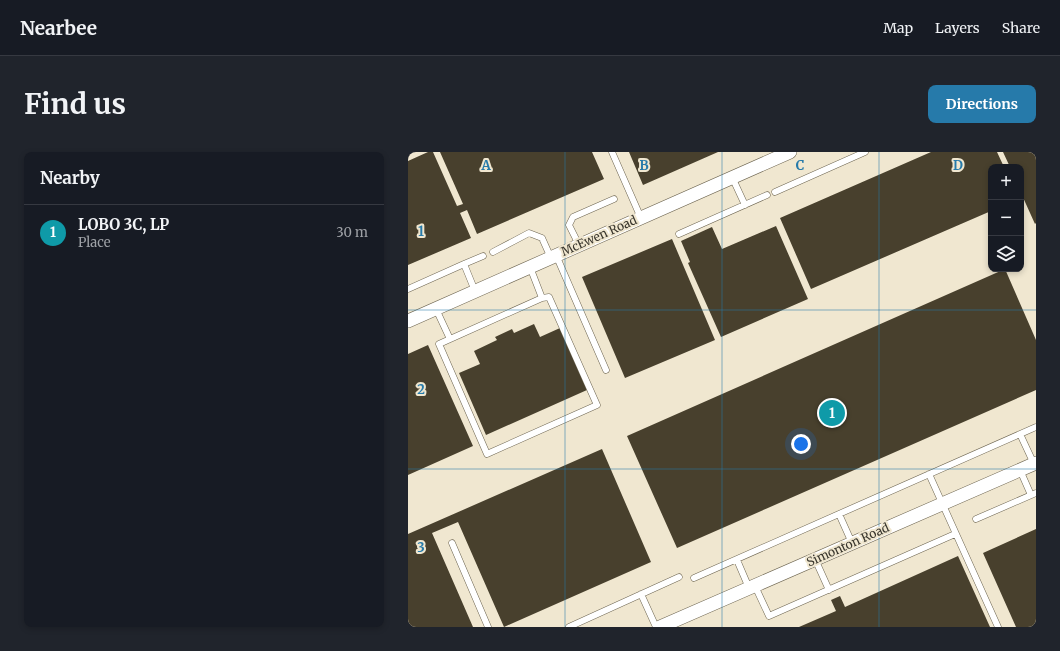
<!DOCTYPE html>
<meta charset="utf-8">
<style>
body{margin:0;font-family:Merriweather,serif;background:#20242c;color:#f1f3f6}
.controls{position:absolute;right:12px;top:12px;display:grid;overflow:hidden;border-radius:8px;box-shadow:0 2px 6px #0003}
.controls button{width:36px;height:36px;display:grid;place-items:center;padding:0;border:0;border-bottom:1px solid #363941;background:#171b24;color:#f1f3f6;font:20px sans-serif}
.you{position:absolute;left:393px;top:292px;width:14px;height:14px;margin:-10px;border:3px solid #fff;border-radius:50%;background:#1a73e8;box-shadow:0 0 0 6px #1a73e833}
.badge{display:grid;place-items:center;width:26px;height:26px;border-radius:50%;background:#267aaa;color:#fff;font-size:13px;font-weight:700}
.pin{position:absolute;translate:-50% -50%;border:2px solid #fff;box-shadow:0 1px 4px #0006}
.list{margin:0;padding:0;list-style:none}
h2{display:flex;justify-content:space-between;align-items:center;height:52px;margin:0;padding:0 16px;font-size:17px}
h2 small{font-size:13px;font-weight:400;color:#9ea1a6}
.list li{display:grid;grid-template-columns:26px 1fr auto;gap:12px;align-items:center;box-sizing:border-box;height:56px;padding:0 16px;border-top:1px solid #363941}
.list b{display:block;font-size:15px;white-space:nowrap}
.list p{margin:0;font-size:13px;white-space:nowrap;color:#9ea1a6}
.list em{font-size:13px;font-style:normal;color:#9ea1a6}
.icon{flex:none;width:22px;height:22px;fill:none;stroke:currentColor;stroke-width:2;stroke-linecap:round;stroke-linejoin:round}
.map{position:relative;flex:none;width:628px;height:475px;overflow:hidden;border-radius:8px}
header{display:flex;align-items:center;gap:24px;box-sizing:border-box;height:56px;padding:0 20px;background:#171b24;border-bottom:1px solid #363941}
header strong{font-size:19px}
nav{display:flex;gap:22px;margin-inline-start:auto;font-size:14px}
.intro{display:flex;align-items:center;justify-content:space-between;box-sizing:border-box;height:96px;padding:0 24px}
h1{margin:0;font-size:28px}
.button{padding:10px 18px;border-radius:8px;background:#267aaa;color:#fff;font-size:14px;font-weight:700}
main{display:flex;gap:24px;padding:0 24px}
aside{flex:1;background:#171b24;border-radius:8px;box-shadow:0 2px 6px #0003}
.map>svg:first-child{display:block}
.building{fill:#48402d}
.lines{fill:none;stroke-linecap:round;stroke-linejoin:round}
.lane-casing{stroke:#6d6551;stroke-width:7}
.street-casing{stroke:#6d6551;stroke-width:14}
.lane{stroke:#fff;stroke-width:6}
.street{stroke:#fff;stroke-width:13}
.grid{fill:none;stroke:#267aaa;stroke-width:1;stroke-opacity:0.55}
.labels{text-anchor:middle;stroke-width:4;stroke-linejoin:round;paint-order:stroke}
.street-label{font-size:12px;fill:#39362d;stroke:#f0e7d0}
.grid-label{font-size:13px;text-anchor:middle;font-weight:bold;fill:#267aaa;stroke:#f0e7d0;stroke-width:4;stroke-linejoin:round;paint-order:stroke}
</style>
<header>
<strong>Nearbee</strong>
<nav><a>Map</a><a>Layers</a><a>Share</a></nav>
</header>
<div class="intro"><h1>Find us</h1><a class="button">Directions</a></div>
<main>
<aside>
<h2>Nearby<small></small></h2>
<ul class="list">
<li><span class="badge" style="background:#0f9aa8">1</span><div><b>LOBO 3C, LP</b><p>Place</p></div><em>30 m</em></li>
</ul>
</aside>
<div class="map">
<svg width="628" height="475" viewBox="0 0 628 475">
<rect width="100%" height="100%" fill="#f0e7d0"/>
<!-- building -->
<path class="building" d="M20,0H25L49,54L55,52L32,0H184L196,27L69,82L59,58L52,61L63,86L0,113V9Z
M221,0H310L235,33Z
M523,0H589L596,15H583V59L403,137L372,66Z
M595,0H628V71L627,72L613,41V15H602Z
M368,74L400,147L313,185L280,111L282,110L273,89L304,75L314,97Z
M264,87L307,188L217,226L174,125Z
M597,117L628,188V238L269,396L219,284Z
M126,172L132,185L152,176L179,238L78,283L51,221L72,212L66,199L89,188L87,185L104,177L106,181Z
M20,193L65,294L0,323V202Z
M194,297L243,410L96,475L50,370L24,381L65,475H0V382Z
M628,377V475H608L575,401Z
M550,404L582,475H391L428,459L423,448L432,444L437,455Z"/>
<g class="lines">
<!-- lane casing -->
<g class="lane-casing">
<path id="lane" d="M204,0L233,66
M324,25L337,53
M367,40L457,0
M271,82L359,43
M171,93L161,73L165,65L206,47
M85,100L121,81L134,86L143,106
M148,103L198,218
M56,112L75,104
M122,115L134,146L141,145L189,253L79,302L31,192L134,146
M0,137L56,112L67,139
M28,157L42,187
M612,282L626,312
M612,318L623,343
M521,322L590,475
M431,362L444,391
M568,367L628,341
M44,391L80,475
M407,407L421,438
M329,408L341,436
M286,426L628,275
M347,434L361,464L547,382
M233,442L248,475
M161,475L271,425"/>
</g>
<!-- street casing -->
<g class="street-casing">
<path id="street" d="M0,169L382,0
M252,475L628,311"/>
</g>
<!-- lane -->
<use href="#lane" class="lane"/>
<!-- street -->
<use href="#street" class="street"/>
</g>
<!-- grid -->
<path class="grid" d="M157,0V475M314,0V475M471,0V475M0,158H628M0,317H628"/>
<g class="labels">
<!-- street labels -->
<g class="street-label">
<text transform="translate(191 84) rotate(-24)" y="4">McEwen Road</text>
<text transform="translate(440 393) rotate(-24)" y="4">Simonton Road</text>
</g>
</g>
<g class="grid-label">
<text x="78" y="18">A</text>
<text x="236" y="18">B</text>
<text x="392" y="18">C</text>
<text x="550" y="18">D</text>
<text x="13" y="84">1</text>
<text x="13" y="242">2</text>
<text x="13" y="400">3</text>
</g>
</svg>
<div class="controls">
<button>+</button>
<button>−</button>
<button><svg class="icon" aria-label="layers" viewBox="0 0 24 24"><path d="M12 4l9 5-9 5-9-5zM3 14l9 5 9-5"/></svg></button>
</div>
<div class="you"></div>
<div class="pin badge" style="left:424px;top:261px;background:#0f9aa8">1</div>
</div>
</main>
